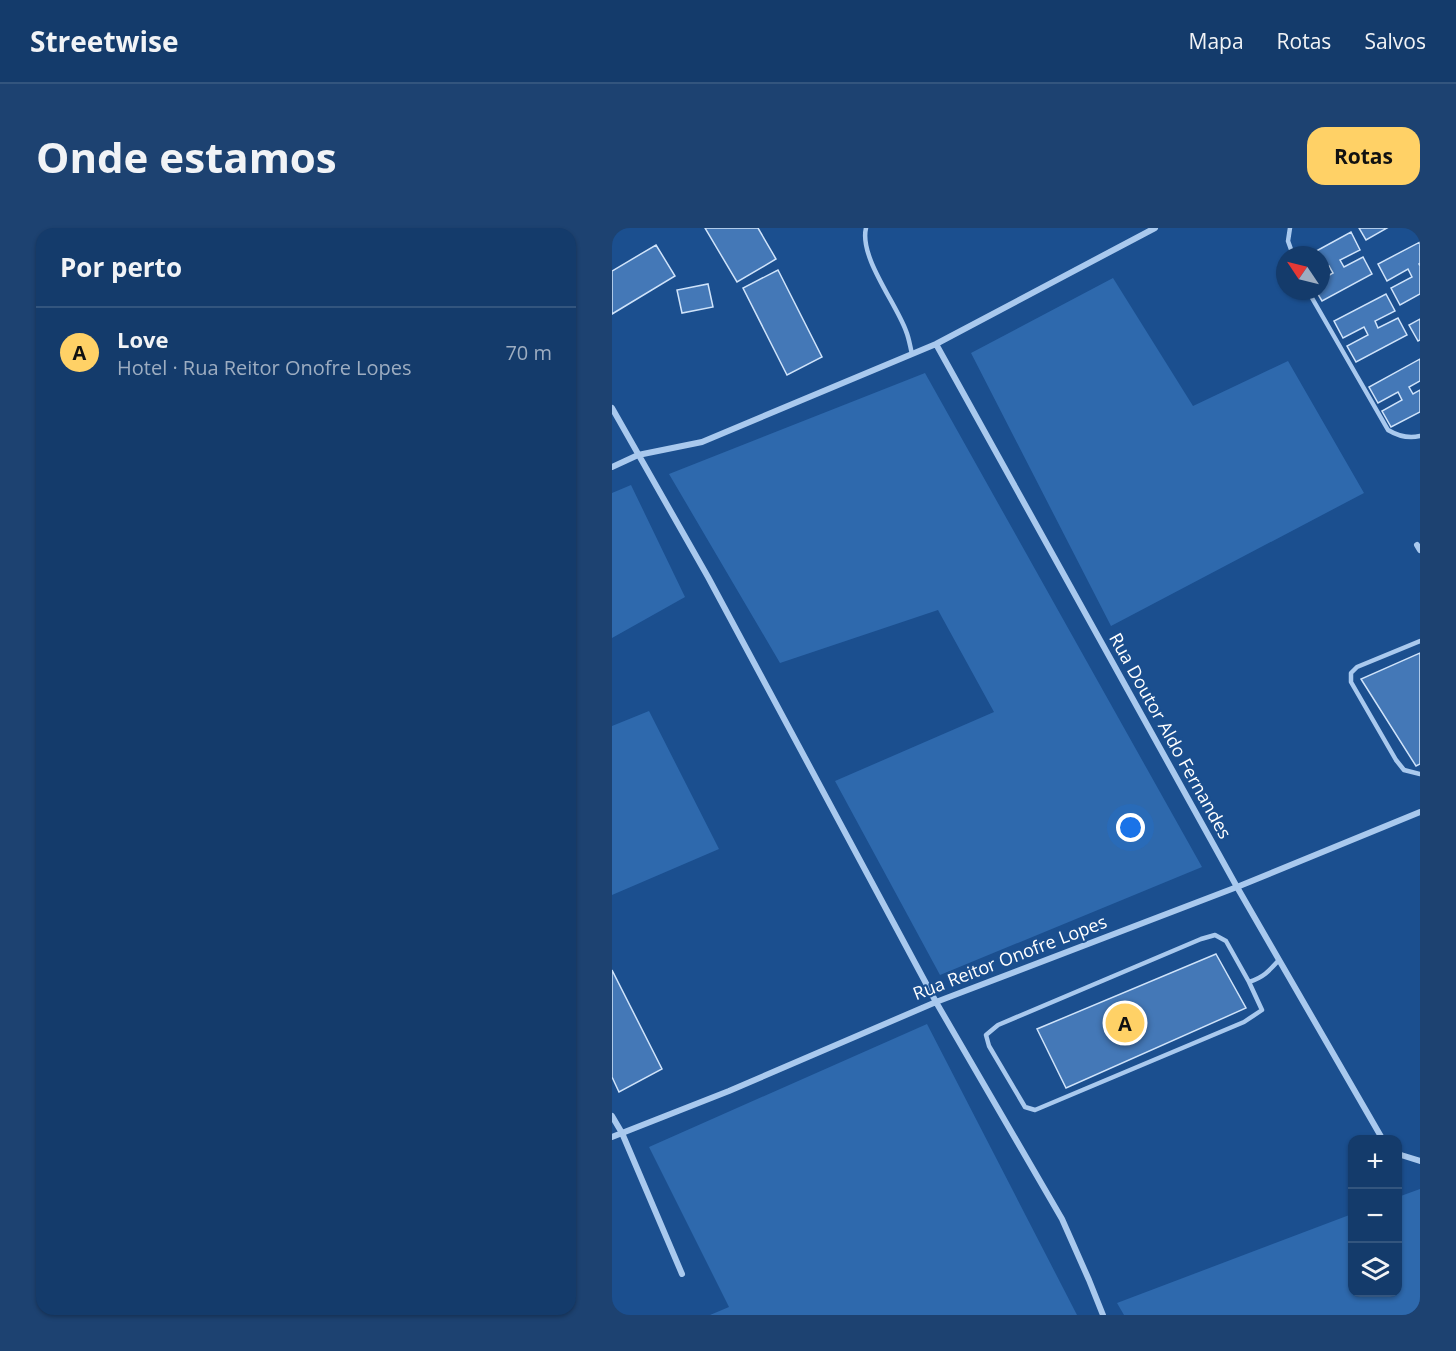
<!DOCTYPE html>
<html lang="pt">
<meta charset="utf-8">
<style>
body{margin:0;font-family:"Open Sans",sans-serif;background:#1d4271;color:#f1f3f6}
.controls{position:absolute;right:18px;bottom:18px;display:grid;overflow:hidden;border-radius:12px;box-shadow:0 2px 4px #0004}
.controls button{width:54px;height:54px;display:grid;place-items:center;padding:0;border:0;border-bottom:2px solid #33557e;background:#143b6b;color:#f1f3f6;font:30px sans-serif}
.compass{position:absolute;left:664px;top:18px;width:54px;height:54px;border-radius:50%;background:#143b6b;box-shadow:0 2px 4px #0004;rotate:305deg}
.you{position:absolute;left:519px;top:600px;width:21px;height:21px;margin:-15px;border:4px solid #fff;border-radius:50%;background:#1a73e8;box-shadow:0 0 0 9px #1a73e833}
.badge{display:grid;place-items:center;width:39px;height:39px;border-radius:50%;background:#ffd166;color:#111;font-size:20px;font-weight:700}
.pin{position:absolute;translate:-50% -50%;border:3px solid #fff;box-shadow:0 2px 6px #0006}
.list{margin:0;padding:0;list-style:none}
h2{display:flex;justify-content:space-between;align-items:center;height:78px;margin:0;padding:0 24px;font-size:26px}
h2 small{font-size:20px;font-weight:400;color:#9dadc1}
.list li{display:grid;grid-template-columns:39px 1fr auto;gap:18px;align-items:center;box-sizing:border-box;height:90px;padding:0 24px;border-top:2px solid #33557e}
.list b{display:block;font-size:22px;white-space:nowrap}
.list p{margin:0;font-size:20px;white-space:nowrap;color:#9dadc1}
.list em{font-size:20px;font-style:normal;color:#9dadc1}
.icon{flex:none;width:33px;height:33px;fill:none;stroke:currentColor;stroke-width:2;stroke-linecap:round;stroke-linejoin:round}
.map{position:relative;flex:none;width:808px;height:1087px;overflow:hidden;border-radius:18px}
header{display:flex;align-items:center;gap:36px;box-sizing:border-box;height:84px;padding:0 30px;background:#143b6b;border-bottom:2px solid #33557e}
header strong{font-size:28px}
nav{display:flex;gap:33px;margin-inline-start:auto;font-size:21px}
.intro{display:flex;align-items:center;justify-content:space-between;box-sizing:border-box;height:144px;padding:0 36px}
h1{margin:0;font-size:42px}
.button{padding:15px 27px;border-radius:18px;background:#ffd166;color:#111;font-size:21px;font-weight:700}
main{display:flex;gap:36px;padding:0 36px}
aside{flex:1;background:#143b6b;border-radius:18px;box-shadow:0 2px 4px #0004}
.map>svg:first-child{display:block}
.green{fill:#2e69ad}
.building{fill:#4478b7;stroke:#cfe3fa;stroke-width:1.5}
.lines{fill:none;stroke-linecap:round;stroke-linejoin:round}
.service{stroke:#a9c9ee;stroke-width:4.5}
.minor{stroke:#a9c9ee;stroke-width:6}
.labels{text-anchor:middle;stroke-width:4.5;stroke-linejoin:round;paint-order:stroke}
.street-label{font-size:18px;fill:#fff;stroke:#1b4f8f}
</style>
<header>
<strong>Streetwise</strong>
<nav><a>Mapa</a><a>Rotas</a><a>Salvos</a></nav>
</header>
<div class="intro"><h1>Onde estamos</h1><a class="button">Rotas</a></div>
<main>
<aside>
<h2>Por perto<small></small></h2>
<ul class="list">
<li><span class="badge">A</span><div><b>Love</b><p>Hotel · Rua Reitor Onofre Lopes</p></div><em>70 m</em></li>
</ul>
</aside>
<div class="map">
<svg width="808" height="1087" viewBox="0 0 808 1087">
<rect width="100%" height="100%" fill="#1b4f8f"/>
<!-- green -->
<path class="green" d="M501,50L581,178L676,133L752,265L499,398L359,125Z
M313,145L590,639L328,747L223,553L382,484L326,382L168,435L57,246Z
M19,257L73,369L0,410V265Z
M37,483L107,621L0,667V498Z
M315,796L465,1087H98L117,1079L37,919Z
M808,961V1087H512L505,1075L740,986V1064H786V969Z"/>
<!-- building -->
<path class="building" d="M93,0H146L164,31L125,54Z
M747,0H775L754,12Z
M739,4L748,22L728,32L732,39L751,29L760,46L710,73L704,63H709V52L721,45L717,38L709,42V27H697Z
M808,14V35L807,36L808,38V66L788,77L779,60L800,49L796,41L775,53L766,36Z
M44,17L63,48L0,86V43Z
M166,42L210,129L175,147L131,60Z
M96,56L101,79L70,85L65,62Z
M774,66L783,83L763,93L766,100L786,90L795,107L744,134L735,118L756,107L752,99L731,110L722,93Z
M808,91V112L806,113L797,97Z
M808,131V153L797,159L801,166L808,162V184L779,199L770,183L790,172L786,164L766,175L757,159Z
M808,425V536L804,538L749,451Z
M604,726L634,780L454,860L425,801Z
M0,742L50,841L7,864L0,849Z"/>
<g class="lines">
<!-- service -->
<path class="service" d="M254,0C247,29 284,75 294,103C297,110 298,118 300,126
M678,0L676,13L681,27
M696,63L776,202C786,208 796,211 808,208
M808,413L745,439L739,445V454L784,532L792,542L808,546
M603,707L614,713L637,754L650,782L632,794L423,882L413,879L377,818L374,807L386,797L589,711Z
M637,754C652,749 657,743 667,732"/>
<!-- minor -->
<path class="minor" d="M324,116L625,659L771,912
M0,180L96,349L324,774L450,991L477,1052L491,1087
M0,239L26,227L90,214L324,116L543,0
M805,317L808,322
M0,888L10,905L70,1046
M0,909L117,863L324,774L625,659L808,584
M786,925L789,927L808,933"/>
</g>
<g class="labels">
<!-- street labels -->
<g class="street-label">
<text transform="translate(558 508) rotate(61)" y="6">Rua Doutor Aldo Fernandes</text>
<text transform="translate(398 730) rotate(-21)" y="6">Rua Reitor Onofre Lopes</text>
</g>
</g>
</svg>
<div class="controls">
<button>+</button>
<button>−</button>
<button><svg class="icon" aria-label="layers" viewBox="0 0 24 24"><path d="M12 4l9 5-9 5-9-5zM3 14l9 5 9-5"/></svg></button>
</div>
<svg class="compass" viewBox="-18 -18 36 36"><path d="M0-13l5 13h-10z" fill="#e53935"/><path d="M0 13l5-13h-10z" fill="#9dadc1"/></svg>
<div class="you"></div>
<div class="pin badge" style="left:513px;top:795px">A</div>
</div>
</main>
